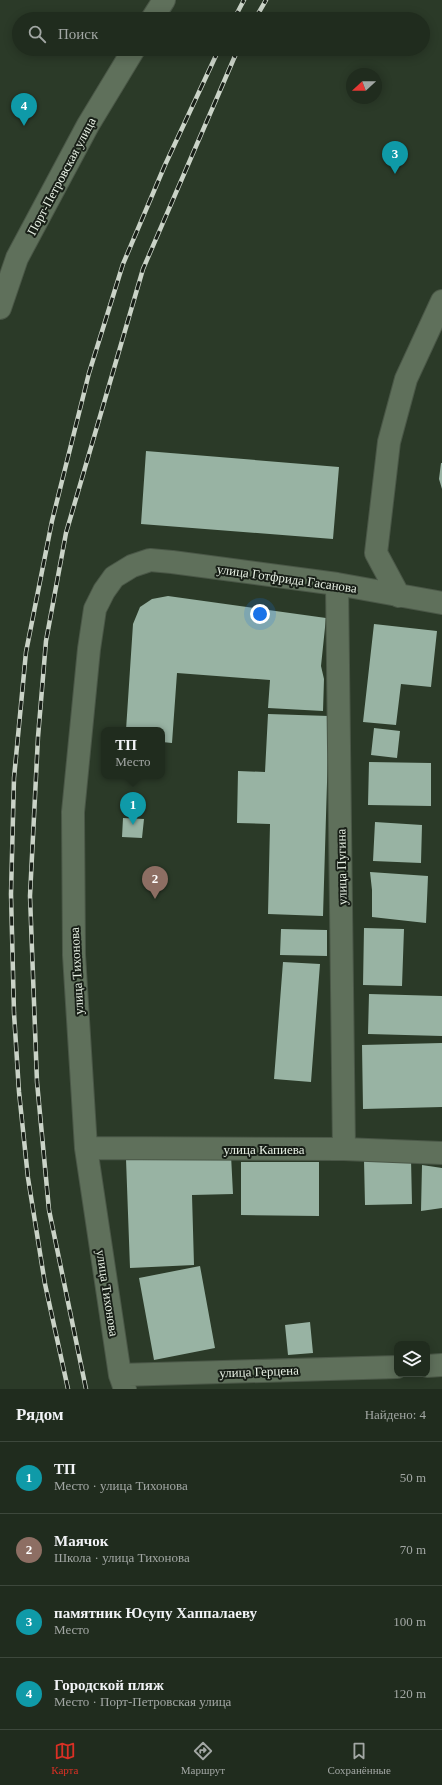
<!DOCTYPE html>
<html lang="ru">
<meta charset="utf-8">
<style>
body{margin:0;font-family:"Times New Roman",serif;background:#2d382b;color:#f1f3f6}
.controls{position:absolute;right:12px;bottom:12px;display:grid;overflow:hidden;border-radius:8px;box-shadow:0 2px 10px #0003}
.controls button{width:36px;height:36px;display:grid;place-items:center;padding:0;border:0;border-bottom:1px solid #3d483c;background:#202c1e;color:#f1f3f6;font:20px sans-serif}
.compass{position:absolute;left:346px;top:68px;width:36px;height:36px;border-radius:50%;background:#202c1e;box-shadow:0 2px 10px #0003;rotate:249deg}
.you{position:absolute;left:260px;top:614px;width:14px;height:14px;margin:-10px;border:3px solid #fff;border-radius:50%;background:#1a73e8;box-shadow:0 0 0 6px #1a73e833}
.badge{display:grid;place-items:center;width:26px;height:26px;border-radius:50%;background:#d93025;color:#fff;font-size:13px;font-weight:700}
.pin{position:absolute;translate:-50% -33px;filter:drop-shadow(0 1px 2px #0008)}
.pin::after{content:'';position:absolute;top:21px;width:14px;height:12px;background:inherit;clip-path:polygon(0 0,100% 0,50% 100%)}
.popup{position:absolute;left:101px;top:727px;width:64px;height:52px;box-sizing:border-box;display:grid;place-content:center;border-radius:8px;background:#202c1e;filter:drop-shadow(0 1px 3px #0005);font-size:13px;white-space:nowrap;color:#a2a7a4}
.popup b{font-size:15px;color:#f1f3f6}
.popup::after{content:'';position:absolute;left:50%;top:100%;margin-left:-8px;border:8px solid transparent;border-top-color:#202c1e}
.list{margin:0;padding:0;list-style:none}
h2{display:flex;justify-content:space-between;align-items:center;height:52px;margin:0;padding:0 16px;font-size:17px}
h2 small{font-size:13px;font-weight:400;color:#a2a7a4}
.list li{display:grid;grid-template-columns:26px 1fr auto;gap:12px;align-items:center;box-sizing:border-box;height:72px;padding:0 16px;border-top:1px solid #3d483c}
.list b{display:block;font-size:15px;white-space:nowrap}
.list p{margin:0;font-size:13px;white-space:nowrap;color:#a2a7a4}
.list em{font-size:13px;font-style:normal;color:#a2a7a4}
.icon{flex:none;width:22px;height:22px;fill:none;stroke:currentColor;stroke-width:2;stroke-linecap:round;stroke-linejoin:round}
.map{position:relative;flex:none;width:442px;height:1389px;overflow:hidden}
.search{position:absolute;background:#202c1e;box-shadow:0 2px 10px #0003;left:12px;right:12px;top:12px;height:44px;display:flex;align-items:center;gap:10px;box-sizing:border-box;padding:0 14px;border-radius:22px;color:#a2a7a4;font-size:15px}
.sheet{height:340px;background:#202c1e}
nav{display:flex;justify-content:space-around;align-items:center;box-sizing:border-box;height:56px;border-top:1px solid #3d483c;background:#202c1e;font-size:11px;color:#a2a7a4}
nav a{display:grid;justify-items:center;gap:2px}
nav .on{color:#d93025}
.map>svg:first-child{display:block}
.building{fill:#98b3a3}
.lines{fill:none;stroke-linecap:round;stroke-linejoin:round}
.minor-casing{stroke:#4a5747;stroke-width:24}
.minor{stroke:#5f705b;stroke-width:22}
.rail-casing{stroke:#cad3c7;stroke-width:4.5}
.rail{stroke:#181f17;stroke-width:3;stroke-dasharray:9;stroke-linecap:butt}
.labels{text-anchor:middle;stroke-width:4;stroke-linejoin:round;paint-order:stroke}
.street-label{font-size:13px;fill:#e7f0e4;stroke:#181f17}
</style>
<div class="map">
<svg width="442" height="1389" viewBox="0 0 442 1389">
<rect width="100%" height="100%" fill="#2b3a28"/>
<!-- building -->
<path class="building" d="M146,451L339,467L333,539L141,524Z
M441,463H442V489L439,479Z
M168,596L326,618L321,666L324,679L323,711L268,708L270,680L177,673L172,743L162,742V730H126L133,624L140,607L152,599Z
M374,624L437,631L431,687L401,684L396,725L363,722Z
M268,714L329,716L323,916L268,914L270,824L237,823L238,771L265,772Z
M374,728L400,731L397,758L371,755Z
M369,762L431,763V806L368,805Z
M123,818L144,819L142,838L122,837Z
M375,822L422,825L421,863L373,861Z
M370,872L428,876L426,923L372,917V890Z
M364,928L404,929L402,986L363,985Z
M281,929L327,930V956L280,955Z
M283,962L320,964L311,1082L274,1079Z
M369,994L442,996V1036L368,1034Z
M442,1043V1107L363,1109L362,1045Z
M231,1155L233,1194L192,1195L194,1265L130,1268L126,1159Z
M411,1159L412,1204L365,1205L364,1160Z
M241,1162H319V1216L241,1215Z
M422,1165L442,1168V1208L421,1211Z
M200,1266L215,1348L154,1360L139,1278Z
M310,1322L313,1353L288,1355L285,1325Z"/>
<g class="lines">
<!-- minor casing -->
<g class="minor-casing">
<path id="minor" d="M152,19L164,0
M0,308L17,258L88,125L134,49
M337,584L344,1149
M399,596L376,553L389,442L406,379L442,301
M86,1148L344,1149L442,1153
M427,1366L442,1365
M120,1375L397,1367
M125,1389L120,1375L86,1148L74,955L73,812L89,649L95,609L104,591L114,577L132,566L150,560L172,562L337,584L442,603"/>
</g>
<!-- minor -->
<use href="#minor" class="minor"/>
<!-- rail casing -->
<g class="rail-casing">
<path id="rail" d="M234,19L244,0
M255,19L266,0
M68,1389L45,1284L28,1178L19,1092L14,1013L11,894L14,778L26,652L52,521L89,373L123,264L165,165L219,49
M86,1389L49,1210L37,1082L30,896L38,737L46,641L66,533L143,269L238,49"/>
</g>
<!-- rail -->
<use href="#rail" class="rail"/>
</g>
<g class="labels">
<!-- street labels -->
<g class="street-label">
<text transform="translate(61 176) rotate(-62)" y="5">Порт-Петровская улица</text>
<text transform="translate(287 578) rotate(8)" y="5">улица Готфрида Гасанова</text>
<text transform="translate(341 867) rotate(-91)" y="5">улица Пугина</text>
<text transform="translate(76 971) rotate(-93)" y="5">улица Тихонова</text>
<text x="264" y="1154">улица Капиева</text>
<text transform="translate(108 1293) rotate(81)" y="5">улица Тихонова</text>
<text transform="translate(259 1371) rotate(-2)" y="5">улица Герцена</text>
</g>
</g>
</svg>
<div class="controls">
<button><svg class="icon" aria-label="layers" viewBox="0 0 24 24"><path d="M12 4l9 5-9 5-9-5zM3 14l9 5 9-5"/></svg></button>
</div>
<svg class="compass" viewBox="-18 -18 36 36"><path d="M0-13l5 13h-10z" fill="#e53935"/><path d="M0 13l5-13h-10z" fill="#a2a7a4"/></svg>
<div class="you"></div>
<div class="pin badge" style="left:133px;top:825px;background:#0f9aa8">1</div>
<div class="popup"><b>ТП</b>Место</div>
<div class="pin badge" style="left:155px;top:899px;background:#8d6e63">2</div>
<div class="pin badge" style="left:395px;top:174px;background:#0f9aa8">3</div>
<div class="pin badge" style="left:24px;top:126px;background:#0f9aa8">4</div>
<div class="search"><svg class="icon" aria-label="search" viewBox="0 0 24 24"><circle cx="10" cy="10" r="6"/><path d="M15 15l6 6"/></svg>Поиск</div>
</div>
<section class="sheet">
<h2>Рядом<small>Найдено: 4</small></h2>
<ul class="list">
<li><span class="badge" style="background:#0f9aa8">1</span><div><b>ТП</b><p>Место · улица Тихонова</p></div><em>50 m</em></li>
<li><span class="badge" style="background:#8d6e63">2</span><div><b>Маячок</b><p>Школа · улица Тихонова</p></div><em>70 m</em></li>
<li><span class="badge" style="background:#0f9aa8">3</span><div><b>памятник Юсупу Хаппалаеву</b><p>Место</p></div><em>100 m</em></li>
<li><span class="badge" style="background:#0f9aa8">4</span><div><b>Городской пляж</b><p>Место · Порт-Петровская улица</p></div><em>120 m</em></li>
</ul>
</section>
<nav>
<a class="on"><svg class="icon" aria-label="map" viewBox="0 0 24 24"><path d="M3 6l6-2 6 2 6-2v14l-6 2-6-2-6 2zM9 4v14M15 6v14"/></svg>Карта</a>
<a><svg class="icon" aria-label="directions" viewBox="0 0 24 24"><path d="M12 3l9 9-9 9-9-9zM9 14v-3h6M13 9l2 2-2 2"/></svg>Маршрут</a>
<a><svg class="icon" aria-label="saved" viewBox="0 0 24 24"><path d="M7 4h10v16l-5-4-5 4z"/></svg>Сохранённые</a>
</nav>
